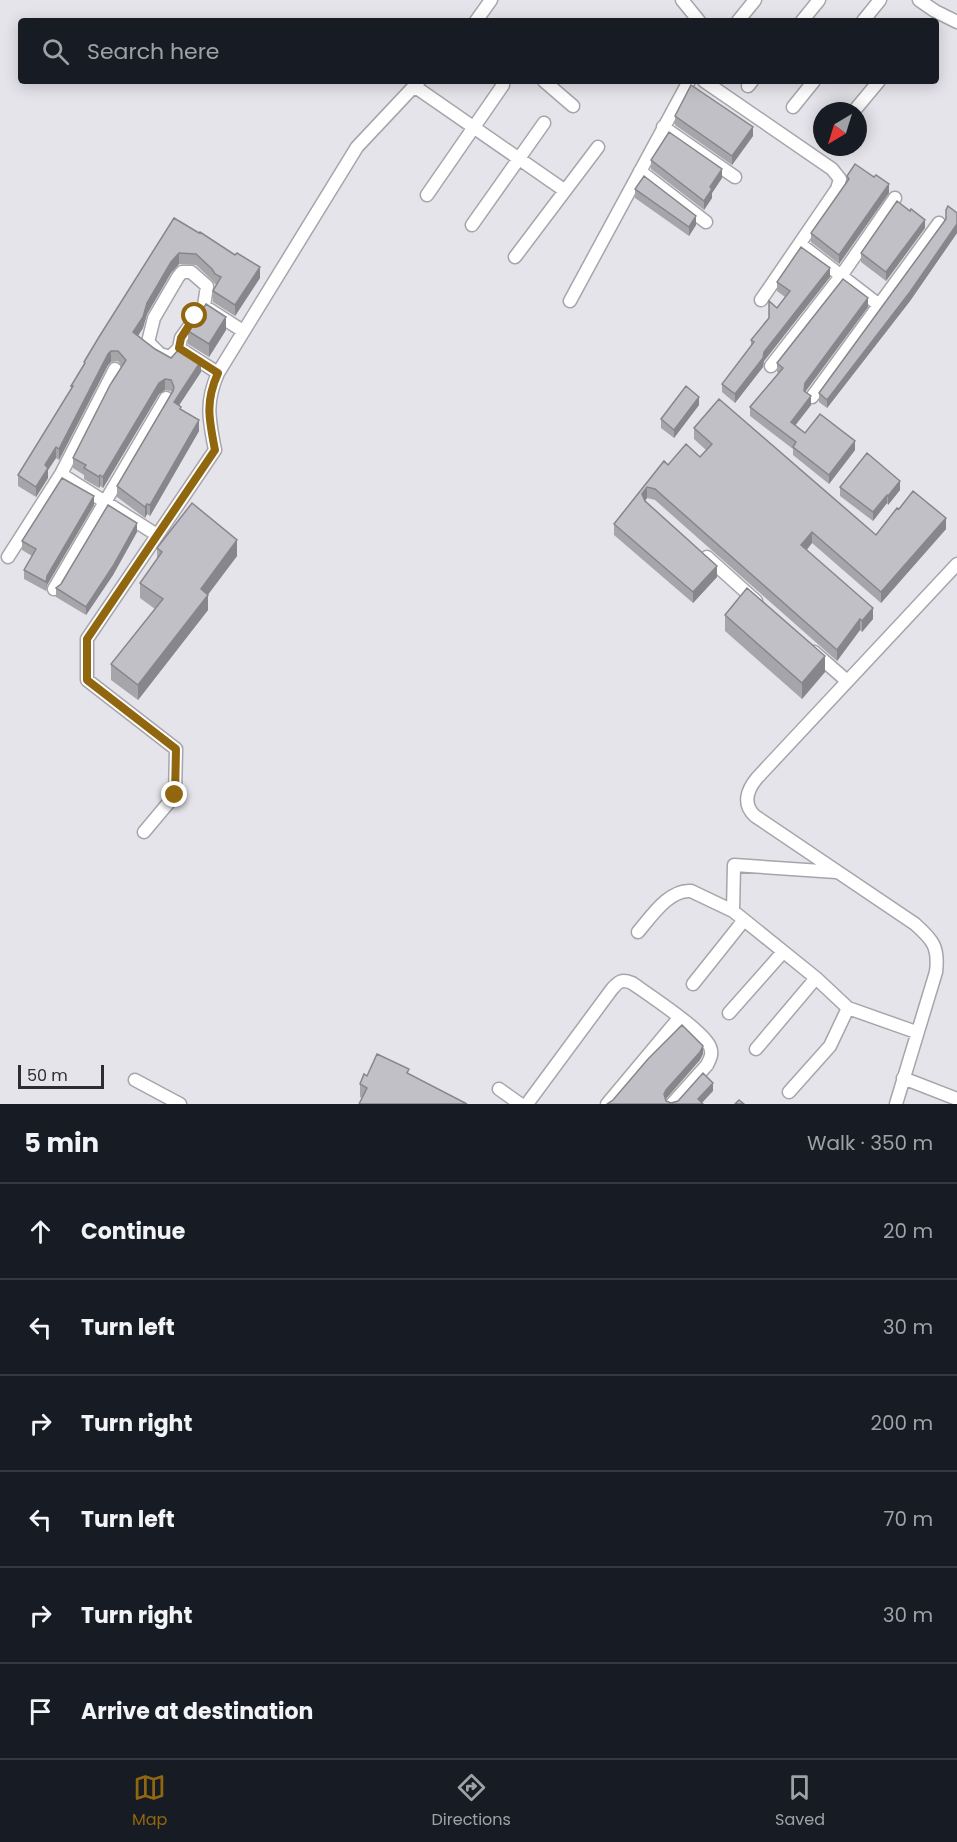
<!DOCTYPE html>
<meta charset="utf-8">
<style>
body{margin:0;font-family:Poppins,sans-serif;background:#242831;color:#f1f3f6}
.compass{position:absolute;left:813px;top:102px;width:54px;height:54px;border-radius:50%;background:#171b24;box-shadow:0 3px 15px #0003;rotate:218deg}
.scale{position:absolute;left:18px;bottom:15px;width:86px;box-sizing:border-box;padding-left:6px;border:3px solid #2d2d2f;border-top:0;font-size:16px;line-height:21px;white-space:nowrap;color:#2d2d2f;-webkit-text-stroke:4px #e4e4ea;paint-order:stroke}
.stop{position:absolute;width:18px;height:18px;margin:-14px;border:4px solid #90660e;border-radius:50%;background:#fff}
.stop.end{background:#90660e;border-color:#fff;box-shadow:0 2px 6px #0008}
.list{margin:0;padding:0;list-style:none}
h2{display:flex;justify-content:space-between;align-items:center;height:78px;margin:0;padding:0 24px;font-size:26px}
h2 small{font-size:20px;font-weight:400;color:#9ea1a6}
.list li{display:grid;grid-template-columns:39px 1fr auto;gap:18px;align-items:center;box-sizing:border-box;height:96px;padding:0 24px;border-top:2px solid #363941}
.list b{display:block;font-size:22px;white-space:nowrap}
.list em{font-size:20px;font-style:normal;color:#9ea1a6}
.icon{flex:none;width:33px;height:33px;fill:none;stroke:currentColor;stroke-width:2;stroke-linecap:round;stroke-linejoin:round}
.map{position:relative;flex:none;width:957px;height:1104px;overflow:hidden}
.search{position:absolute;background:#171b24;box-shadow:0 3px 15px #0003;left:18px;right:18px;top:18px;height:66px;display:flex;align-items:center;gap:15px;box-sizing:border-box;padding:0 21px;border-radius:6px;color:#9ea1a6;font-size:22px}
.sheet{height:654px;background:#171b24}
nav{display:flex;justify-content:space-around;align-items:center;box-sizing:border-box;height:84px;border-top:2px solid #363941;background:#171b24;font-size:16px;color:#9ea1a6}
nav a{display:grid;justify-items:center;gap:3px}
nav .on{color:#90660e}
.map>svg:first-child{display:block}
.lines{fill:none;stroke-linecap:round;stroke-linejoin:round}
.minor-casing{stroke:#a5a5ab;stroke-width:15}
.minor{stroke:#fff;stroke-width:12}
.wall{fill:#a5a5aa}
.shaded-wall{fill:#86868b}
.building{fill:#c0c0c6;stroke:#86868b;stroke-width:1.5}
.route{stroke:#90660e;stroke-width:8}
</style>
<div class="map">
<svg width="957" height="1104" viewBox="0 0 957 1104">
<rect width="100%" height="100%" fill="#e4e4ea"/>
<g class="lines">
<!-- minor casing -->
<g class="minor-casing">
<path id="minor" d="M682,0L699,21
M919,0L935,11L957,22
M476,21L491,0
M738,21L755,0
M802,21L819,0
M863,21L880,0
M544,81L573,106
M704,81L832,169L840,179L837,189L761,300
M414,86L564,190
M748,86L752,81
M793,107L814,81
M854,111L879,81
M663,127L735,177
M640,171L706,222
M427,195L503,85
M472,225L544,123
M800,244L879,305
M515,257L598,147
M570,301L689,81
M179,348L170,357L160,354L148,342L154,318L178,277L182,272H191L207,286L204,306
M771,366L841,276L895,198
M218,373L179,348L181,338L204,306L243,331
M812,397L939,223
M61,474L157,535
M8,557L61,474L115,369
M707,557L756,601
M54,589L166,398
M814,652L847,681
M144,832L175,795L176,749L87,680V639L215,450C209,419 205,403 218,373L357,147L419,81
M733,911L734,865L836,872
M638,932C651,917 669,889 691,891L733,911L816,978L848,1008L916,1032
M693,984L744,920
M729,1013L783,952
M756,1049L816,978
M903,1078L957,1099
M135,1080L180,1104
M499,1089L520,1104
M789,1092L830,1046L848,1008
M527,1104L612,989C619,981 622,979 632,983C649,995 704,1031 710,1047C713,1054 710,1059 707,1065L672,1104
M607,1104L679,1018
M896,1104L936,972C939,947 933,940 915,924L755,816C742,804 747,790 757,778L957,564"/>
</g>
<!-- minor -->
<use href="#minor" class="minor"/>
</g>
<!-- wall -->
<path class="wall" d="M675,116L753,136L732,165L675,125Z
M651,160L722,178L712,193V198L704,210L651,169Z
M847,176L889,193L839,264L811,242V233L847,181Z
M635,189L696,225L689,236L635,198Z
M957,213V233L910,301L827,408L819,402V393Z
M174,218L260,278L235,316L213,302V291L216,285L212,280L196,265L179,264L171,273L147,314L143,328L138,336L155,349L171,358L201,372L179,405L181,409L199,431L150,516L147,514L145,518L117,497V486L172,393L171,391L165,390L159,394L103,488L100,486L99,488L84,479V475L73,468V458L122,366L118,361L111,362L108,365L59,460L56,458L48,470V478L36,497L18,486V475L71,389V386L84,365V362Z
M925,228L886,281L861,262V253Z
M830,277L764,361L763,367L735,403L722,392V384L751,346V340L785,297L777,291V282Z
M868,307L805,392L811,405L795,425L805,433L855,450L829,484L793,455V449L750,416V407L779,373L777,372V363Z
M226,330L209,357L188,344V331Z
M699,405L674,438L661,428V419Z
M694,428L876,535L899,509L946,529L881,603L812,543L807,550L873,619L862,632L860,630L837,661L655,500L647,498L645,501L717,577L693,603L614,535V524L664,461L668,465L700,457L706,450L694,439Z
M840,487L900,490L888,505L887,503L873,521L840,496Z
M94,505L47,585L46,591L24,579V570L32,556L22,550V541Z
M137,532L113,575L86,615L56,597V588Z
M157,548L237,556L208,594V610L138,700L111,680V664L155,609L140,598V583L157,559Z
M725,615L825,672L802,699L725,631Z
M409,1069L362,1098L360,1097V1084L367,1076Z"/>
<!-- shaded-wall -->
<path class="shaded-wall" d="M753,127V136L732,165V156Z
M722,169V178L712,193V198L704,210V201L710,187Z
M889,184V193L839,264V255Z
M696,216V225L689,236V227Z
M925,220V228L886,281V272Z
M957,224V233L910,301L827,408V400Z
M179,253V264L171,273L147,314L143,328L133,343V332L147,303L171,262Z
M260,267V278L235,316V305Z
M830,268V277L764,361L763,367L735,403V394L764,352Z
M868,298V307L805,392L804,391L805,383Z
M226,317V330L209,357V344Z
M111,351V362L108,365L59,460V449L108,354Z
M201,361V372L174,413V402Z
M165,379V390L159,394L103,488V477L159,383Z
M811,396V405L791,431V422Z
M699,397V405L674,438V430Z
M199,420V431L150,516V505Z
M855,441V450L829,484V475Z
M56,447V458L48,470V478L36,497V487L45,465Z
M100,475V486L99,488V477Z
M900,481V490L888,505V496Z
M647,487V498L642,505V494Z
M887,495V503L873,521V512Z
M94,496V505L47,585L46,591L47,576Z
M147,504V514L145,518V507Z
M946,518V529L881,603V592Z
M137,523V532L113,575L86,615V607Z
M812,532V543L801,556V545Z
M237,540V556L201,604V589Z
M717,566V577L693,603V592Z
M208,595V610L138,700V685Z
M873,608V619L862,632V621Z
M860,619V630L837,661V650Z
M825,656V672L802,699V683Z
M703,1046V1054L700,1060L666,1099L664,1094L666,1090Z
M713,1083V1091L701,1104L698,1099Z"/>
<!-- building -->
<path class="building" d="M691,85L753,127L732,156L675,116Z
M669,132L722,169L710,187L712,189L704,201L651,160Z
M855,164L874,177L876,175L889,184L839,255L811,233L849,179L847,176Z
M644,176L696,216L689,227L635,189Z
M897,201L910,211L911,209L925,220L886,272L861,253Z
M948,206L957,213V224L910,292L827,400L819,393L946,219V210Z
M174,218L199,233L200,232L235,255L237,253L260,267L235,305L213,291L221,277L215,274L212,269L196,254L179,253L171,262L147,303L143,317L133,332L155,349L171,358L180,348L201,361L174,402L181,407L180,409L199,420L150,505L147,504L145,507L117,486L173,391L174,387L171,380L165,379L159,383L103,477L100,475L99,477L84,468L86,465L73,458L110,385L126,360L118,351H111L108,354L59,449L56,447L45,465L48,468L36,487L18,475L73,386H71L85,363L84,362L99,337Z
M801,247L830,268L764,352L763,358L735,394L722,384L754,342L751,340L769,318V301L777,308L790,291L777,282Z
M843,279L868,298L805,383L804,391L811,396L791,422L805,433L820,414L855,441L829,475L793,447L796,442L750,407L783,368L777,363Z
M206,304L226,317L209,344L188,331Z
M686,386L699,397L674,430L661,419Z
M719,399L876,535L897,508L899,509L913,491L946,518L881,592L812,532L801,545L873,608L862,621L860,619L837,650L655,489L647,487L642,494L645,501L717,566L693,592L614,524L664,461L668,465L686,444L700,457L712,444L694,428Z
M867,453L900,481L888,496L887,495L873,512L840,487Z
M62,478L94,496L47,576L46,582L24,570L36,549L22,541Z
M192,503L237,540L201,589L208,595L138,685L111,664L163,599L140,583L162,552L157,548Z
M108,505L137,523L113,566L86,607L56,588L61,584Z
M747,588L825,656L802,683L725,615Z
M682,1025L703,1046L700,1052L666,1090L664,1094L666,1101L671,1103L678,1101L703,1073L713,1083L698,1099L703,1104H607L613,1100L648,1059Z
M377,1054L409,1069L407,1073L467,1104H359L367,1088L360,1084L364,1074L367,1076Z
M739,1100L744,1104H735Z"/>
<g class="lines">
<!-- route -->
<path class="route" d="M175,795L176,749L87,680V639L215,450C209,419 205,402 218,373L179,348L181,338L195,316"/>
</g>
</svg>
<svg class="compass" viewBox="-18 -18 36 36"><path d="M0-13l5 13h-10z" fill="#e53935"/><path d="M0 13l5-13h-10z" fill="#9ea1a6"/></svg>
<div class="scale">50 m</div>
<div class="stop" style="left:195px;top:316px"></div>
<div class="stop end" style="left:175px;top:795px"></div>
<div class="search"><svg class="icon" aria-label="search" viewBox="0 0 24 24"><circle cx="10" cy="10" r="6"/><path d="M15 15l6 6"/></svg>Search here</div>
</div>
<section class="sheet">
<h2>5 min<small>Walk · 350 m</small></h2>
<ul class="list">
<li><svg class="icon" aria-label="ahead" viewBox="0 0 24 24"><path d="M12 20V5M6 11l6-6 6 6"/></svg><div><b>Continue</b></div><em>20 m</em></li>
<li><svg class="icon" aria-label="left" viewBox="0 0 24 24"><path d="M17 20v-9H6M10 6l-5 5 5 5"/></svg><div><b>Turn left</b></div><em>30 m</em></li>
<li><svg class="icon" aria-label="right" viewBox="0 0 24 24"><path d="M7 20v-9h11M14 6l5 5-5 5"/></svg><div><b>Turn right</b></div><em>200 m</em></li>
<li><svg class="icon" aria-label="left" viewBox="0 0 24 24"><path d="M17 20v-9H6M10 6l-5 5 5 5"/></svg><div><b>Turn left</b></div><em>70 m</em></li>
<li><svg class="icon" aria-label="right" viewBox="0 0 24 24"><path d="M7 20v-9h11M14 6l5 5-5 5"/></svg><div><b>Turn right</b></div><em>30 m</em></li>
<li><svg class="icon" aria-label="arrive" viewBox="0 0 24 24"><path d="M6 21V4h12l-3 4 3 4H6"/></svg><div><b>Arrive at destination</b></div></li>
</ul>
</section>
<nav>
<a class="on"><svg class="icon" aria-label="map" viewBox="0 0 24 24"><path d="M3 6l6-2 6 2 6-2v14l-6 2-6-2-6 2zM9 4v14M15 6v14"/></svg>Map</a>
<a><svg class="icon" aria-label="directions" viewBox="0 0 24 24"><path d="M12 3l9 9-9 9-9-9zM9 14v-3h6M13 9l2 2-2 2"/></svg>Directions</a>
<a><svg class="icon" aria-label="saved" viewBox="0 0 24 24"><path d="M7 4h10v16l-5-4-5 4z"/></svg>Saved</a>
</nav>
